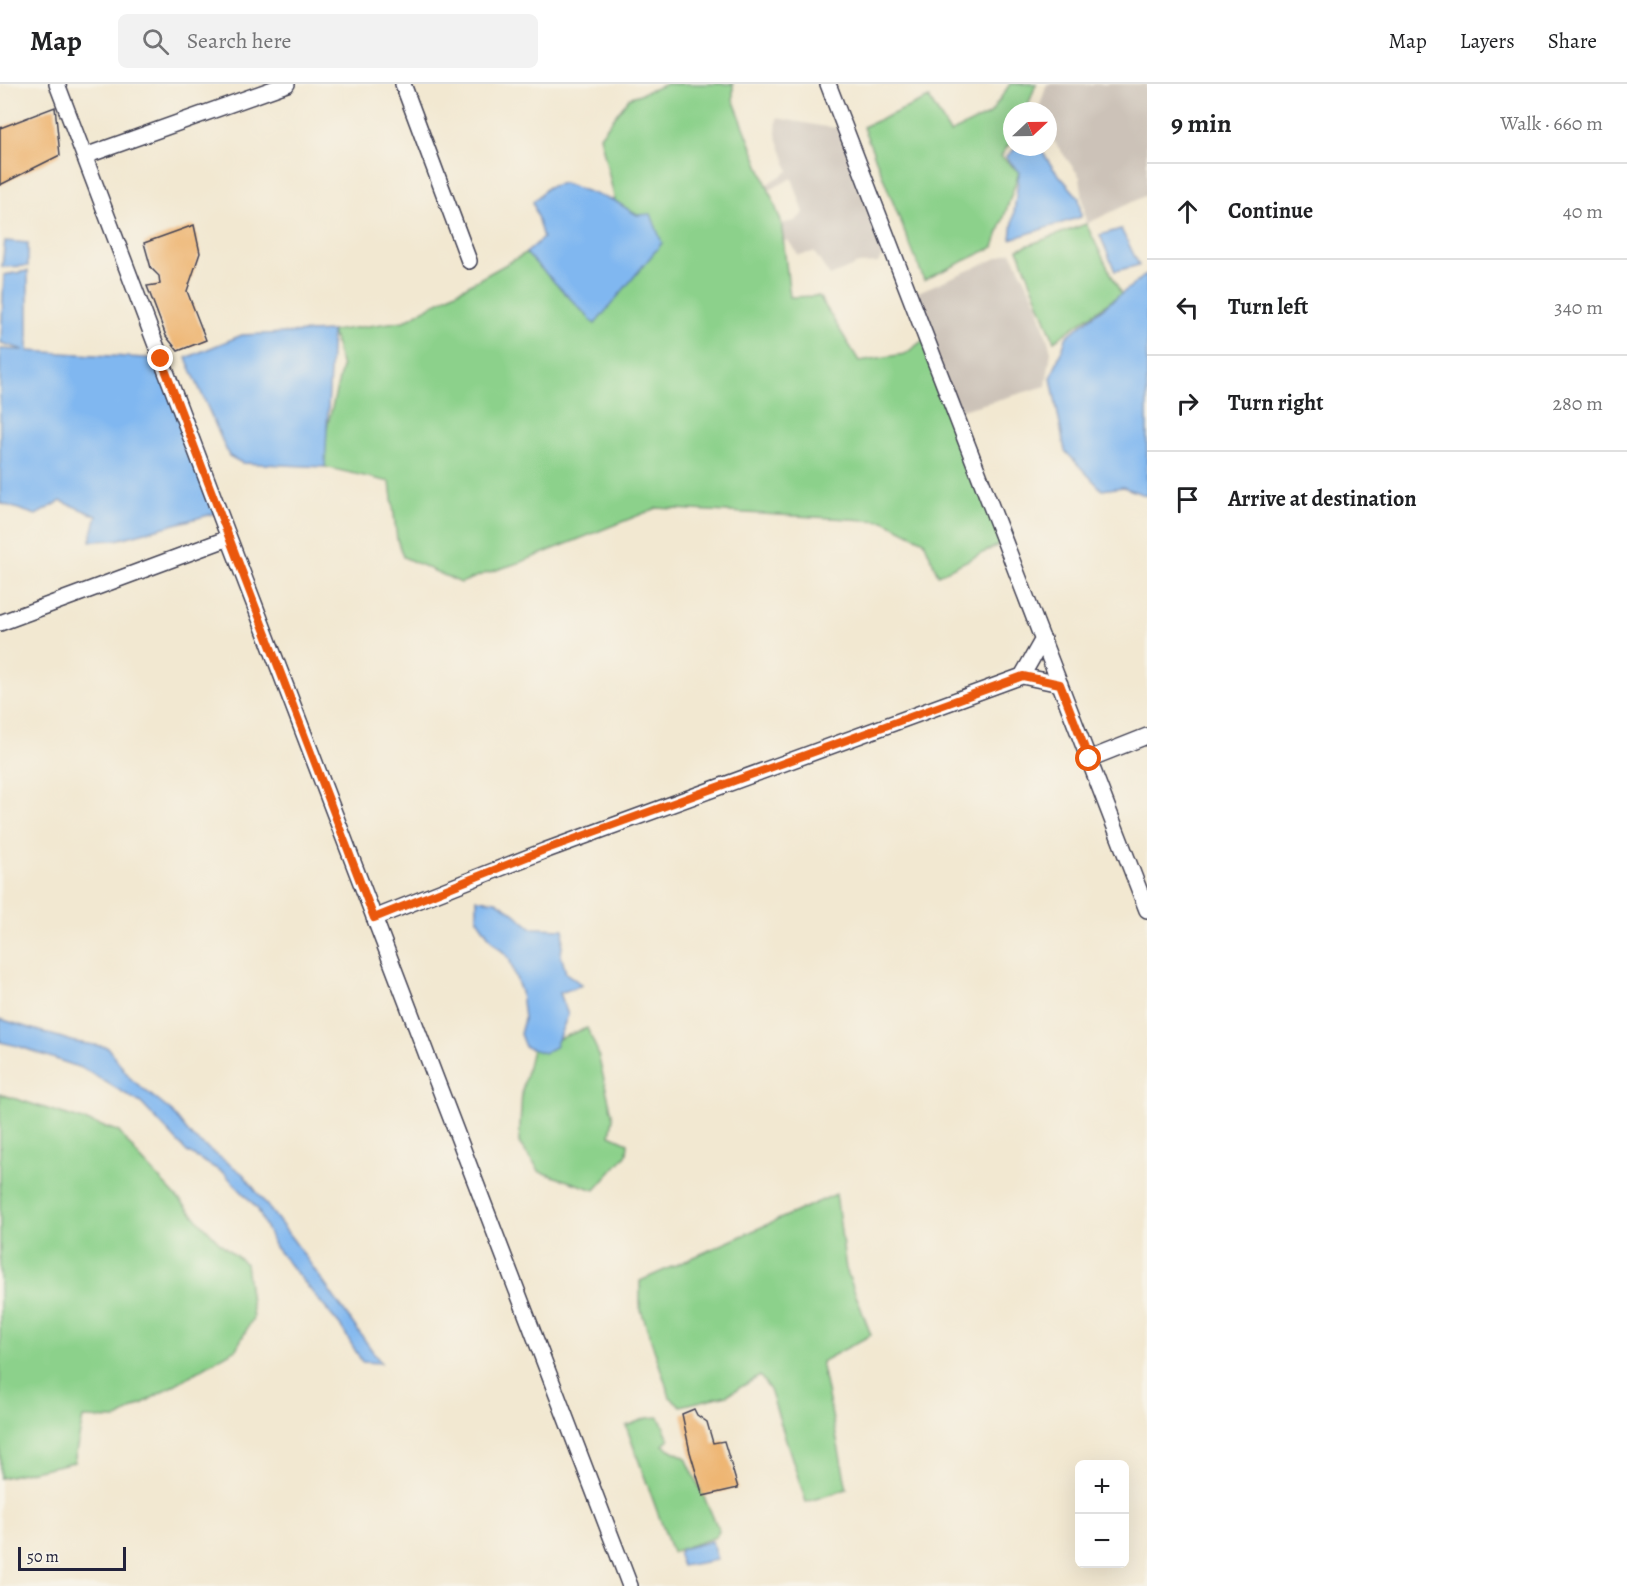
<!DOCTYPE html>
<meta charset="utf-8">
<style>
body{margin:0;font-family:Alegreya,serif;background:#f2f2f2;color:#202124}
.controls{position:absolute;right:18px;bottom:18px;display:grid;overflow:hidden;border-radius:9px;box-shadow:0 6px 24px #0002}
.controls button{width:54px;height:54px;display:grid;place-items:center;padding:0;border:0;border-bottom:2px solid #e0e0e0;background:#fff;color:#202124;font:30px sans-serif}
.compass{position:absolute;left:1003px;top:18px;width:54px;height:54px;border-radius:50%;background:#fff;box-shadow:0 6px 24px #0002;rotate:68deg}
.scale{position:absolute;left:18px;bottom:15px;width:108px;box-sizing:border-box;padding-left:6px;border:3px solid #22223b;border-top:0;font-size:16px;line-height:21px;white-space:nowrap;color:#22223b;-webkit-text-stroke:4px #f7f3e8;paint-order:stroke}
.stop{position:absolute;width:18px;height:18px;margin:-14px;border:4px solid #ea580c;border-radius:50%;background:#fff}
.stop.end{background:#ea580c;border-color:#fff;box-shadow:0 2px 6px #0008}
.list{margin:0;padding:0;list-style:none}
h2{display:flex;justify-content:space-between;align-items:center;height:78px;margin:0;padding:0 24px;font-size:26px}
h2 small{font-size:20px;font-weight:400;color:#757577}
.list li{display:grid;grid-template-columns:39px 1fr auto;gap:18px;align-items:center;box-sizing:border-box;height:96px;padding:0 24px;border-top:2px solid #e0e0e0}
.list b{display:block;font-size:22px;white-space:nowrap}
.list em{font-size:20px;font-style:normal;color:#757577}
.icon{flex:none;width:33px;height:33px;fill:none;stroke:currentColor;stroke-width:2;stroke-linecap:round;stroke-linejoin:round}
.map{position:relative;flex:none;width:1147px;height:1502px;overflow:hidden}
header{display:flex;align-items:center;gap:36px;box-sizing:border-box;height:84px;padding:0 30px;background:#fff;border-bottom:2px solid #e0e0e0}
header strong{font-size:28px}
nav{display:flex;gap:33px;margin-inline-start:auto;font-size:21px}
.search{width:420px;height:54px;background:#f2f2f2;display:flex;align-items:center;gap:15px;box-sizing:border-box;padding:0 21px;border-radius:9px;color:#757577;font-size:22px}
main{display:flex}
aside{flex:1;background:#fff}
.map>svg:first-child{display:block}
.industrial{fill:#ccc2b8}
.green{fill:#8cd18b;stroke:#577a63;stroke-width:1.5}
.water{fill:#80b7f0;stroke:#516c96;stroke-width:1.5}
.building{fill:#eeb673}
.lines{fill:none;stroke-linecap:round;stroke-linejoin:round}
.minor-casing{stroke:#414052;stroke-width:18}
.minor{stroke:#fff;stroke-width:15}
.route{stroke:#ea580c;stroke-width:8}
</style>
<header>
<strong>Map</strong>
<div class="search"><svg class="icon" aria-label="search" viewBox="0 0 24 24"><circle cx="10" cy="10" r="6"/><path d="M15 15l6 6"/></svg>Search here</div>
<nav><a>Map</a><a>Layers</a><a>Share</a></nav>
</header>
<main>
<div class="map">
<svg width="1147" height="1502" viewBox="0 0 1147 1502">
<rect width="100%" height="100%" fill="#f7f3e8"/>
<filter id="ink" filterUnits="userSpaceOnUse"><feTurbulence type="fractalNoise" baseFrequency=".0167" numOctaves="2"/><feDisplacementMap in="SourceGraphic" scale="12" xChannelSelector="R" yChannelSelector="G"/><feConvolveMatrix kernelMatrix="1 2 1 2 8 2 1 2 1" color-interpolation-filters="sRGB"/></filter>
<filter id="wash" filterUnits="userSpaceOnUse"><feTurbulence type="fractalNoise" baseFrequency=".008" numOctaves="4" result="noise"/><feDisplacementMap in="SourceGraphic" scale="24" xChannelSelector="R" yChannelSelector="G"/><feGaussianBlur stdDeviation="1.35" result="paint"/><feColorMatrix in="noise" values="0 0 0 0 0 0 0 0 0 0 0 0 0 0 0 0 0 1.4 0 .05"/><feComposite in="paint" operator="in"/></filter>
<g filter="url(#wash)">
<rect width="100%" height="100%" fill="#f2e8d1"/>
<!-- industrial -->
<path class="industrial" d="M1047,0H1147V111L1086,140L1080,93L1048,49V27H1040L1039,24Z
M777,34L826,43L841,44L889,159L878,179L858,180L830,192L814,168L798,171L788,156L779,159L774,141L795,137L804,129L792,94L762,110L759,105L789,87L776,50Z
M1011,168L1036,217L1051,267L1046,302L955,328L918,208Z"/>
<!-- green -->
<path class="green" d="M667,0H733V15L781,137L790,213L819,212L859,277L905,270L926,254L1005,458L938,491L924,457L884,437L657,424L521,478L481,491L461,499L403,473L397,455L390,398L325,383L324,356L342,283L332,247L404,237L526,169L595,240L637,131L615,117L600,52L629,14Z
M1010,0H1036L1026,27H1012V56L1001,72L1019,88L994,163L924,196L863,43L929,14L950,49L990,30Z
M1086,140L1121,210L1054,257L1018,165Z
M587,944L597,966L613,1034L610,1051L628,1059L627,1070L595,1106L540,1088L519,1059L522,1007L532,965Z
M0,1010L118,1047L140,1074L220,1159L246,1180L253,1234L236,1265L116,1335L83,1334L74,1378L0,1394Z
M836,1110L846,1185L871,1251L821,1278L847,1405L806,1418L770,1306L760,1292L727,1311L681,1322L670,1313L640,1223V1197Z
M659,1333L669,1355L663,1361L686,1374L719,1446L716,1453L672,1468L626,1342L647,1334Z"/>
<!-- water -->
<path class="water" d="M1017,63H1039L1053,84L1079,114L1081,133L1011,155L1019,88L1006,73Z
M563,99L615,117L637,131L651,130L662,159L595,240L526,169L543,154L533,118L548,103Z
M1121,145L1139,181L1115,187L1100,151Z
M5,157L28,159V182L2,183Z
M28,187V267L161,275L220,428L116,456L90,457L97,432L61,417L36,431L0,419V265L24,266L1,259L4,191Z
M1147,190V412L1123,403L1102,406L1065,367L1051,294L1067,252Z
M332,247L325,383L242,379L229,372L186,274L242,251Z
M477,815L496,817L510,826L532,844L564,845L561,871L566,889L582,901L560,909L568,931L555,963L544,969L525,963L520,950L524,935L521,908L509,874L492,857L477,835Z
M0,935L75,958L107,963L131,995L172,1028L192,1053L243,1090L294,1157L381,1279L362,1278L342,1244L275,1163L257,1124L224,1089L187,1068L141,1019L84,985L18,962L0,958Z
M712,1457L717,1476L682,1482L678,1471L681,1465Z"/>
<g id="blocks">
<!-- building -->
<path class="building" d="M55,23L60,71L0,101V44Z
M194,141L200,169L187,207L206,256L178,267L166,252L147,202L160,200L159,192L151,184L144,159Z
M694,1325L697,1331L707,1338L713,1359L724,1357L738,1404L703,1412L690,1368L682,1330Z"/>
</g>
</g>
<g filter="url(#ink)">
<use href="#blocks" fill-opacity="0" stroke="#414052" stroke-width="1.5"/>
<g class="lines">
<!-- minor casing -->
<g class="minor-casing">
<path id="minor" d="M57,0L229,454L630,1502
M403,0L469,177
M828,0L1147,826
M85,72L287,0
M0,539L229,454
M1022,592L1043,555
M1089,675L1147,652
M374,834L544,767L1022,592L1060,600"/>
</g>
<!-- minor -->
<use href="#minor" class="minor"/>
</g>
</g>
<g class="lines" filter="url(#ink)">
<!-- route -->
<path class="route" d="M161,275L374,834L544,766L1023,592L1060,600L1089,675"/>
</g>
</svg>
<div class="controls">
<button>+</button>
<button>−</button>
</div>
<svg class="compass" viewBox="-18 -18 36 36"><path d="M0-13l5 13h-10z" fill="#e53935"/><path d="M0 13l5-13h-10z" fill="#757577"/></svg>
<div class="scale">50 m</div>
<div class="stop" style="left:1089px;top:675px"></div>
<div class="stop end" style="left:161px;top:275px"></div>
</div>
<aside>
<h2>9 min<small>Walk · 660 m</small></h2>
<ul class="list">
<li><svg class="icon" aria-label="ahead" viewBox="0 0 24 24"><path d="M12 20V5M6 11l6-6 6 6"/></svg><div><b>Continue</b></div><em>40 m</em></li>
<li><svg class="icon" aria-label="left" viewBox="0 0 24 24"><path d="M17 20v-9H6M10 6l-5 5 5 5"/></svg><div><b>Turn left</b></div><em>340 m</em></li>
<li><svg class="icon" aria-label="right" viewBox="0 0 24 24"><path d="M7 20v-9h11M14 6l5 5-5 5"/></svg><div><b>Turn right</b></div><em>280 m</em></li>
<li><svg class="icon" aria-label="arrive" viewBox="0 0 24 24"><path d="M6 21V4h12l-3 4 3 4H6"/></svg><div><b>Arrive at destination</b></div></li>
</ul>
</aside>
</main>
